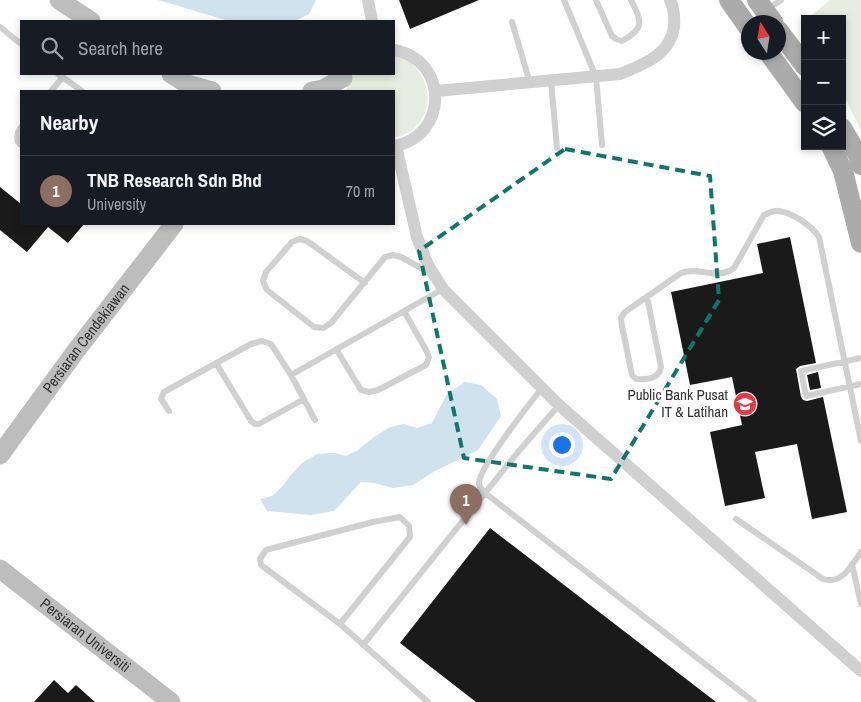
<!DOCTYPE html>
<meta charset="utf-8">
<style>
body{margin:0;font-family:"Archivo Narrow",sans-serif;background:#242831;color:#f1f3f6}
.controls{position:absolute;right:15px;top:15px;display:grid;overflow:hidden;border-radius:0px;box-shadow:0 2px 8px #0003}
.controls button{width:45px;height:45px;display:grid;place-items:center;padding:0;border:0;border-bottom:1px solid #363941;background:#171b24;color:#f1f3f6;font:25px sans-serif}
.compass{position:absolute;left:741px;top:15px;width:45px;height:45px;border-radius:50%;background:#171b24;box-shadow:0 2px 8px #0003;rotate:348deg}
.you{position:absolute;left:561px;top:444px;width:18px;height:18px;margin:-12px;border:4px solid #fff;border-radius:50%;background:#1a73e8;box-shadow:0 0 0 8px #1a73e833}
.badge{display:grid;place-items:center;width:32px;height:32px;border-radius:50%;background:#d93025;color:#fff;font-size:16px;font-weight:700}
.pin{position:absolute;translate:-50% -41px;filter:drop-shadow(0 1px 2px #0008)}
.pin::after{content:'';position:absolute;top:26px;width:18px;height:15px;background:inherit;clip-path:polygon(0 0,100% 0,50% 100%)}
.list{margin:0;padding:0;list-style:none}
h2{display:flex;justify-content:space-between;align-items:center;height:65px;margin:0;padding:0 20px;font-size:21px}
h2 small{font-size:16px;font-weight:400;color:#9ea1a6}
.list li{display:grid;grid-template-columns:32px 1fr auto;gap:15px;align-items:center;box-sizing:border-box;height:70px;padding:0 20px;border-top:1px solid #363941}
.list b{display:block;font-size:19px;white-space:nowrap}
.list p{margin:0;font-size:16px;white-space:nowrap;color:#9ea1a6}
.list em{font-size:16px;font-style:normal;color:#9ea1a6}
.icon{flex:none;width:28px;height:28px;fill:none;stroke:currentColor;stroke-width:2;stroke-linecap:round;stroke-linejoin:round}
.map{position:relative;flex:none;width:861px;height:702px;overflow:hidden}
.search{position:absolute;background:#171b24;box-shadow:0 2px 8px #0003;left:20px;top:20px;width:375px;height:55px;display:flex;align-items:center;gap:12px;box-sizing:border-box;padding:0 18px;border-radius:0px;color:#9ea1a6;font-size:19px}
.panel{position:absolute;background:#171b24;box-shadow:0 2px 8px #0003;left:20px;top:90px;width:375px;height:135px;border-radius:0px}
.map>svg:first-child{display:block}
.green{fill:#e6ecdf}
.water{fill:#cfe2ee}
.building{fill:#1a1a1a}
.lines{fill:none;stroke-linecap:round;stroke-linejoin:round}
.lane{stroke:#d0d0d0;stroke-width:6}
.street{stroke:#d0d0d0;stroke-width:12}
.secondary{stroke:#bdbdbd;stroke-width:19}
.primary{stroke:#ababab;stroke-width:20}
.marked{fill:none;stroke:#0f766e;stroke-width:4;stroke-dasharray:10 6;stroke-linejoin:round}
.labels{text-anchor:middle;stroke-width:5;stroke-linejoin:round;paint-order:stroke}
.street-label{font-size:15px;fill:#333;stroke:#fff}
.poi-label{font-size:15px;fill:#333;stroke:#fff;text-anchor:end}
</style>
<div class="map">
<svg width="861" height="702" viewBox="0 0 861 702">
<rect width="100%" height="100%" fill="#fff"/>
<!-- green -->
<path class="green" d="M830,0H861V131L842,91V19L808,18Z
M394,56C425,62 438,100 418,124C412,132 403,135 394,138V91H346L352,74H394Z"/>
<!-- water -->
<path class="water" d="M158,0H316L309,14L295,21H229Z
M465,382L481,385L497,399L501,416L478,450L435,471L413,485L393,488L374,483L361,482L334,511L311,515L267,511L260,499L272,496L282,487L290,476L302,463L317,454L334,453L346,456L358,450L374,437L390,427L404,424L417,428L432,423L447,394Z"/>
<!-- building -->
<path class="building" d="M399,0H479L410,29Z
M0,187L21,204V224H84L68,243L48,227L27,252L0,230Z
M790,237L816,363L800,366L796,369L801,397L803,400L807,401L823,397L847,512L812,519L797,444L755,452L765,498L725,506L710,432L742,425L732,377L690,385L671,292L763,273L757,244Z
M818,372L821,388L810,390L807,375Z
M490,528L716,702H476L400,643Z
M54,680L68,693L76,685L95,702H34Z"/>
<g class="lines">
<!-- lane -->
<path class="lane" d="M564,0L596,77L602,145
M596,0L612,36L616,39L622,41C645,28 642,22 631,0
M766,10L781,0
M512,22L530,83
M0,27L21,44
M58,74L82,91
M551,81L557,148
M51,91L63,77
M21,127C17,132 15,141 21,145
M365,283L307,241L300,239L292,242L266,272L263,281L267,290L314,327L323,328L331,323L385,257L393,255L401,257L430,273
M647,297L661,367C659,379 647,380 636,379L632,375L622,326L621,318L625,312L681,273C699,266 717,281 734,268L764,215C769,213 774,210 779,211C793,213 812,226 819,237L861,441
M336,349L361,390L369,392L378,390L426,365L429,357L426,350L404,311
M861,358L801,371L806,396L861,384
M216,363L251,421L255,424H259L304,399
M291,375L315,420
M542,388C530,403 479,468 479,483C479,487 482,490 485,493L754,702
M169,411L161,399L164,392L251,344L262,341L271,344L291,375L443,289
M400,517L409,526L410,537L340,624L261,565L260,559L266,550L373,522Z
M736,519L823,579C842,585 851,566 861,552
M852,564L861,604
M340,624L428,702
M363,645L518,452L559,405"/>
<!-- street -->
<path class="street" d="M368,0L372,21
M394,50C449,60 449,136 394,146
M436,91L620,74C644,64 670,55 674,27C675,17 674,9 670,0
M396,146L417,237L428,265L443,289L559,405L861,671"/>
<!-- secondary -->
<g class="secondary">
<path d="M59,0L91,21"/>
<path d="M171,74L187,84L212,91"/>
<path d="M312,91L323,89L343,78"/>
<path id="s1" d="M0,455L75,352L174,224"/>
<path id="s2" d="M0,569L171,702"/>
</g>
<!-- primary -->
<path class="primary" d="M729,0L748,27
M757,0L773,22
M778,30L805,66
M768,52L805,103
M842,128L858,155L861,165
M831,146L843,171L861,243"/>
</g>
<!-- marked area -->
<path class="marked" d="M565,149L710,176L719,300L611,479L464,458L419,251Z"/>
<!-- icons -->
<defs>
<g id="university-disc" transform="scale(1.25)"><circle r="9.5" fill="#e63946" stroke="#fff"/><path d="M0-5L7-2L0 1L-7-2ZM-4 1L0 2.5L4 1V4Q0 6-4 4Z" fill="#fff"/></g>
</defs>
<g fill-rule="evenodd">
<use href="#university-disc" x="745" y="404"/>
</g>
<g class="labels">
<!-- street labels -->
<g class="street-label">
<text dy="5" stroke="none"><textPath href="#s1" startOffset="145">Persiaran Cendekiawan</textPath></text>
<text dy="5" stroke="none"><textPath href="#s2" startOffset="108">Persiaran Universiti</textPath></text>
</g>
<!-- poi labels -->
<g class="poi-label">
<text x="728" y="400">Public Bank Pusat<tspan x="728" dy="17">IT &amp; Latihan</tspan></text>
</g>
</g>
</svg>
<div class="controls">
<button>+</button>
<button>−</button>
<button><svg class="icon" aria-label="layers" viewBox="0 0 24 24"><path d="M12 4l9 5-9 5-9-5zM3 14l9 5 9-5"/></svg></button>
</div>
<svg class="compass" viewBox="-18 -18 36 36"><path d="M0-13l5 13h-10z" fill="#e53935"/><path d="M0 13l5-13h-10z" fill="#9ea1a6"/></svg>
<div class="you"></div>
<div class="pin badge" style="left:466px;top:525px;background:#8d6e63">1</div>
<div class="search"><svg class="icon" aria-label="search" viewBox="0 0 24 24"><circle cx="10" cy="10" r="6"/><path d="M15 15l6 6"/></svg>Search here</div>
<section class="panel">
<h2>Nearby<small></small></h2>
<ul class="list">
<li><span class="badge" style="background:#8d6e63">1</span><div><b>TNB Research Sdn Bhd</b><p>University</p></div><em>70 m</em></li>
</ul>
</section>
</div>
